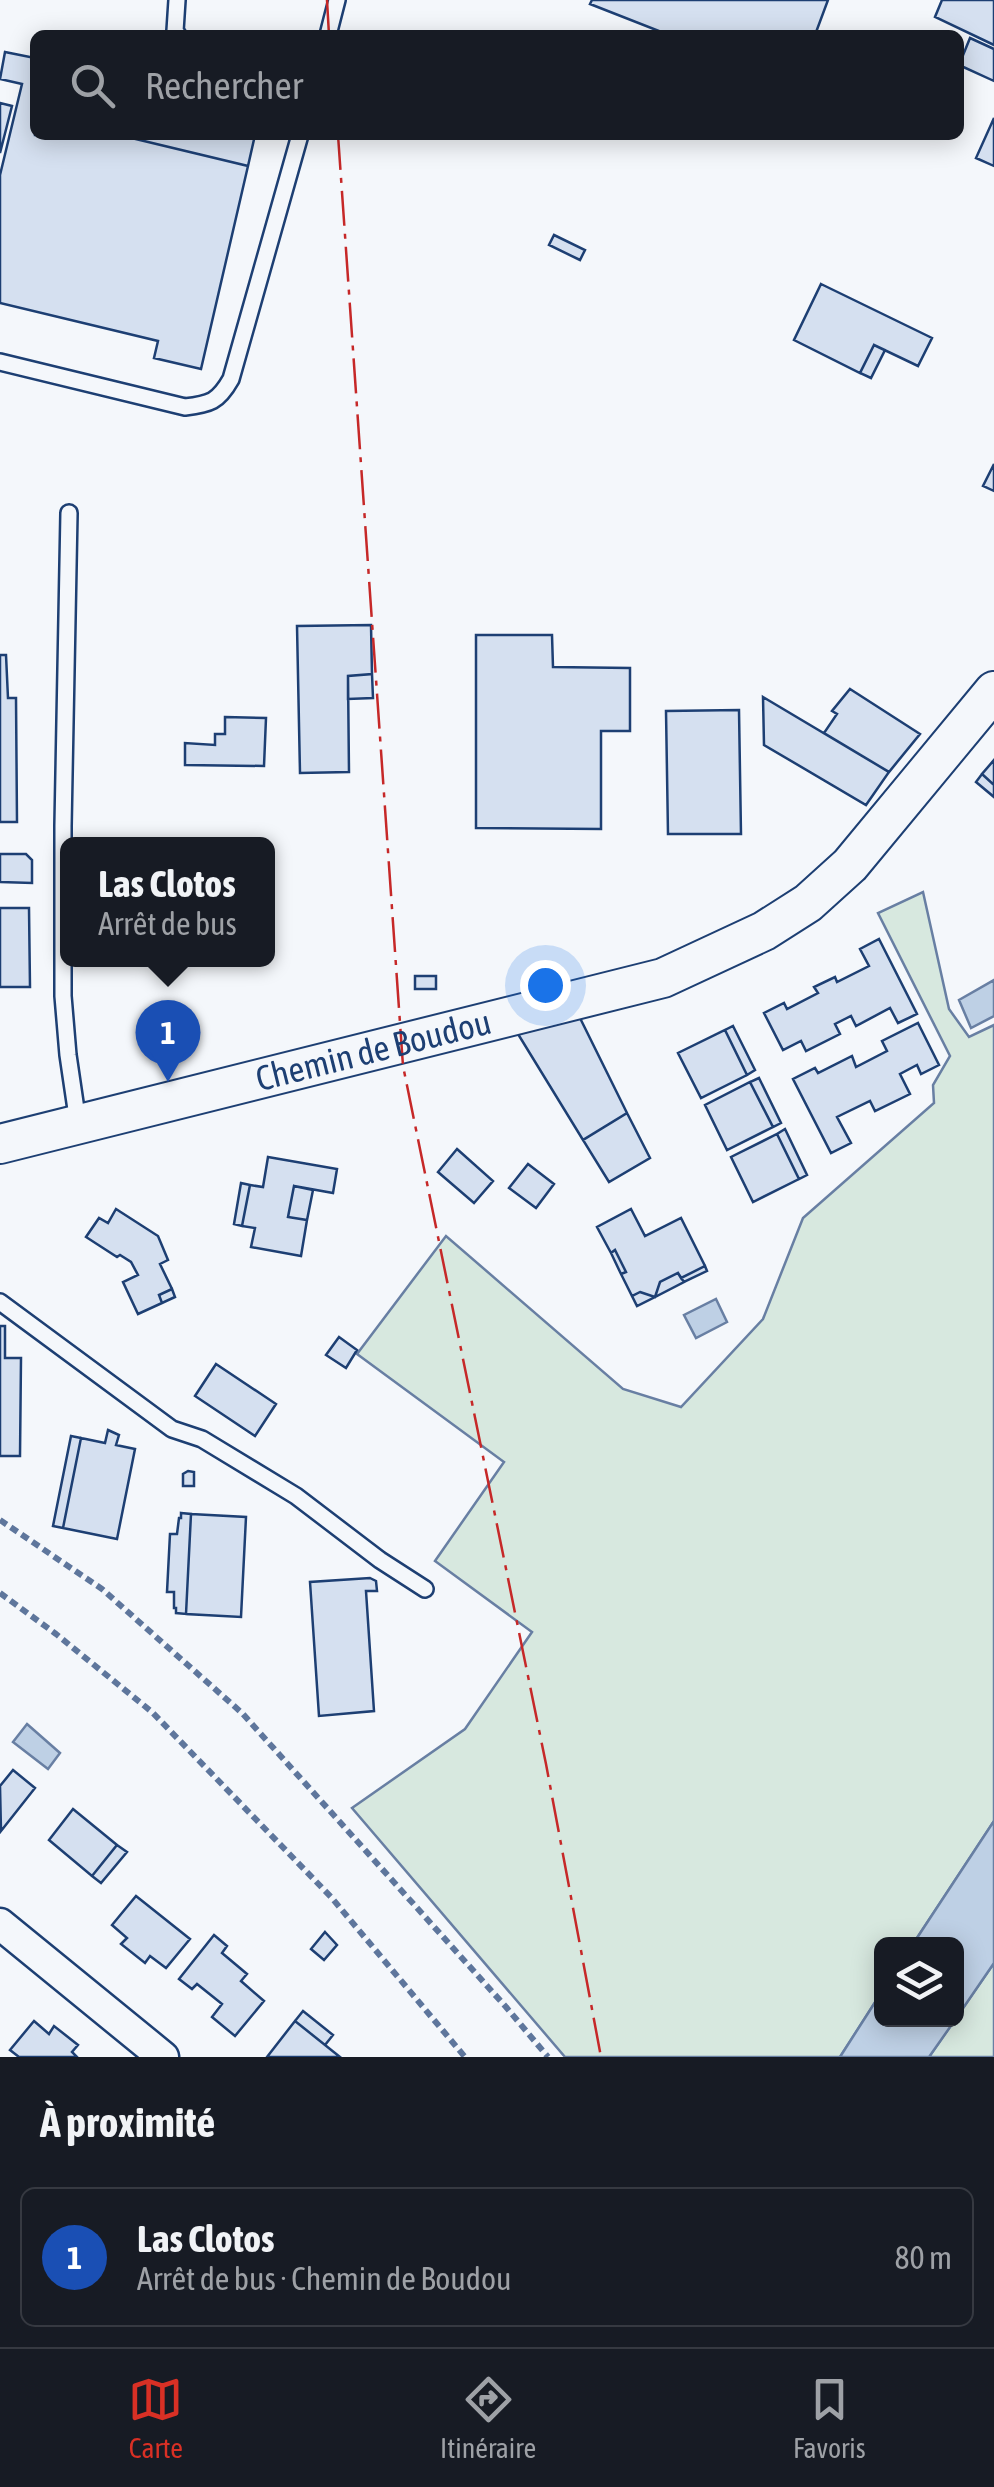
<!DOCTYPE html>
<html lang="fr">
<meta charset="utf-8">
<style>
body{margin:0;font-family:"Asap Condensed",sans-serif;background:#20242c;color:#f1f3f6}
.controls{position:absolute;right:30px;bottom:30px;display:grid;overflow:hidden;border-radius:15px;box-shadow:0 5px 25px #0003}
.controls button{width:90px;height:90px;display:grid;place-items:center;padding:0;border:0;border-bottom:2px solid #363941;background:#171b24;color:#f1f3f6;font:50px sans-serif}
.you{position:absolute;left:545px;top:985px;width:35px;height:35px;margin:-25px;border:8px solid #fff;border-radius:50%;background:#1a73e8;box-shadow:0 0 0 15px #1a73e833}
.badge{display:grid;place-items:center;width:65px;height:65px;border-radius:50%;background:#d93025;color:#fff;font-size:32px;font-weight:700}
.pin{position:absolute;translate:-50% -82px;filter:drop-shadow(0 2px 5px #0008)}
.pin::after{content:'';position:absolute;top:52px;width:35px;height:30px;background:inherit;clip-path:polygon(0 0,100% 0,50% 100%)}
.popup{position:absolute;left:60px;top:837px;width:215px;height:130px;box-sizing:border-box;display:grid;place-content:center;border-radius:15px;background:#171b24;filter:drop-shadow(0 2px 8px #0005);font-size:32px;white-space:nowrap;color:#9ea1a6}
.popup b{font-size:38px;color:#f1f3f6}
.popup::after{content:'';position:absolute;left:50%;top:100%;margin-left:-20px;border:20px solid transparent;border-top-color:#171b24}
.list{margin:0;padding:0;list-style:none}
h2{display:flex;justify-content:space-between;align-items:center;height:130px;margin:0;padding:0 40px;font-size:42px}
h2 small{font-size:32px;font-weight:400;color:#9ea1a6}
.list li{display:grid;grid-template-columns:65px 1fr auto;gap:30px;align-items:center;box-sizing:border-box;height:140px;margin:0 20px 20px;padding:0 20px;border:2px solid #363941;border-radius:15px}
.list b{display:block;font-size:38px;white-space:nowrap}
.list p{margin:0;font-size:32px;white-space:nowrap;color:#9ea1a6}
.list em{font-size:32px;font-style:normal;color:#9ea1a6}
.icon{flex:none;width:55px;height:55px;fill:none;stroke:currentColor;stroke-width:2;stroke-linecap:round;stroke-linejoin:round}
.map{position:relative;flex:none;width:994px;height:2057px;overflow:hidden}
.search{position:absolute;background:#171b24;box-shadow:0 5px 25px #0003;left:30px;right:30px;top:30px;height:110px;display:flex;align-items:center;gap:25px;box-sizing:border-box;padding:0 35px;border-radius:15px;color:#9ea1a6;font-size:38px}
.sheet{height:290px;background:#171b24}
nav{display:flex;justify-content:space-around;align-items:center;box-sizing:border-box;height:140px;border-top:2px solid #363941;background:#171b24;font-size:28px;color:#9ea1a6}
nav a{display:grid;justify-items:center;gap:5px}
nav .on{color:#d93025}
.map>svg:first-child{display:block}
.green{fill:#d7e8df;stroke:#687fa3;stroke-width:2.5}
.water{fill:#bed0e5;stroke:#687fa3;stroke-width:2.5}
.building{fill:#d5e0f0;stroke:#1d3f73;stroke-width:2.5}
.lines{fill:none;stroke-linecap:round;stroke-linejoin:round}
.service-casing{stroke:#1d3f73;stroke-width:20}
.minor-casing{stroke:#1d3f73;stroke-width:35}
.tertiary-casing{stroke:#1d3f73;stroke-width:42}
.path{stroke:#5e769c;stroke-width:6;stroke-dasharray:8 5;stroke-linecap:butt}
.service{stroke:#f4f7fb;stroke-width:15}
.minor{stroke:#f4f7fb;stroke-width:30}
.tertiary{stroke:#f4f7fb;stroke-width:38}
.power{stroke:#c62828;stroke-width:2.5;stroke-dasharray:35 8 5 8;stroke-linecap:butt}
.labels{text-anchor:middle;stroke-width:8;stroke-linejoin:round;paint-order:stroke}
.street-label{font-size:35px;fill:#1d3f73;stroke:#f4f7fb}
</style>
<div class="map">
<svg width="994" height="2057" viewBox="0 0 994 2057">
<rect width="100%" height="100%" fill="#f4f7fb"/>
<!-- green -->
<path class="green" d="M923,892L949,1009L969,1037L994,1025V1821L913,1944H882L881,1993L840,2057H565L352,1808L465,1729L532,1632L435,1561L504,1462L357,1354L446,1236L623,1389L681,1407L763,1319L803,1218L934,1103L933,1085L950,1056L878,913Z
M994,1963V2057H929Z"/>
<!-- water -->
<path class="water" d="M994,980V1016L971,1028L959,1000Z
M716,1299L727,1322L696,1338L684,1315Z
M27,1724L60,1753L48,1769L13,1742Z
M994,1821V1963L957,2017L956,1944H913Z
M881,1993L882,2020H955L929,2057H840Z"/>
<!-- building -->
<path class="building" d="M592,0H828L815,35H669L590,4Z
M942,0H994V45L935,17Z
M970,38L994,49V81L959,65Z
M5,52L35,58V135H119L248,166L201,369L154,358L158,341L0,303V175L22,84L0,79Z
M0,103L12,106L0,153Z
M994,118V166L976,158Z
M119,135H255L248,166Z
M554,235L585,250L580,260L549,245Z
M821,284L932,338L918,366L874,345L860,373L794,340Z
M874,345L885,350L871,378L860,373Z
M994,464V491L983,486Z
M371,625L372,674L348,676L349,772L300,773L297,626Z
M476,635H552L553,667L630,668V731H601V829L476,828Z
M0,655H6L8,698H16L17,822H0Z
M372,674L373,698L348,699V676Z
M850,689L920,734L889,772L824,733L837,714L832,711Z
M763,697L889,772L866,805L764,745Z
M739,710L741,834H668L666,711Z
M225,717L266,718L264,766L185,765V743L215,745V734H225Z
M994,760V785L982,774Z
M982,774L994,785V797L976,782Z
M0,854H26L32,860V883L0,882Z
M0,908H29L30,987H0Z
M879,939L917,1014L898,1023L890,1008L856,1026L851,1016L835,1024L840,1034L806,1051L801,1041L783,1050L764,1013L784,1003L787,1009L818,993L814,987L835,977L837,982L869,966L860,949Z
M415,976H436V989H415Z
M580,1018L627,1113L583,1140L518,1034Z
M918,1023L939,1065L921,1074L917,1065L900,1074L910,1094L875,1111L870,1101L837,1117L851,1143L831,1153L793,1079L815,1068L818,1073L852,1056L856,1067L887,1051L882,1041Z
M733,1026L755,1070L747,1075L725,1030Z
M725,1030L747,1075L701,1098L678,1053Z
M759,1078L781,1123L773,1127L750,1082Z
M750,1082L773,1127L727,1150L705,1105Z
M627,1113L650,1158L609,1182L583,1140Z
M785,1129L807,1175L799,1179L777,1134Z
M777,1134L799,1179L753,1202L731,1157Z
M457,1149L493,1181L474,1203L438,1172Z
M268,1157L337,1169L333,1193L294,1186L288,1217L307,1220L301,1256L251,1247L255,1228L242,1226L250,1185L263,1187Z
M528,1164L554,1184L536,1208L509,1188Z
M241,1183L250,1185L242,1226L234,1224Z
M294,1186L313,1190L307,1220L288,1217Z
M116,1209L158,1236L168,1260L160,1264L172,1289L159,1295L162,1303L138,1314L123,1282L138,1275L131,1262L120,1255L117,1257L86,1237L99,1218L108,1223Z
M631,1209L645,1236L681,1218L705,1266L681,1278L678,1273L660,1282L655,1297L640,1292L632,1296L621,1274L626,1272L615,1250L611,1253L597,1227Z
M615,1250L626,1272L621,1274L611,1253Z
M705,1266L707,1271L684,1282L681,1278Z
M678,1273L684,1282L655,1297L660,1282Z
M172,1289L175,1297L162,1303L159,1295Z
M640,1292L655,1297L637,1306L632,1296Z
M0,1326H5V1358H21L20,1456H0Z
M339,1337L357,1350L346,1368L326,1355Z
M216,1364L276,1404L255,1436L195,1396Z
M108,1430L119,1435L116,1445L135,1449L117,1539L63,1528L81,1438L105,1443Z
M71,1436L81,1438L63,1528L53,1526Z
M188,1471L194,1472V1486H183V1474Z
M181,1513L191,1514L186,1614L176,1613V1608H174V1592H167L170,1534H177L179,1518H181Z
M191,1514L246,1517L241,1617L186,1614Z
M370,1578L376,1581L377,1591H366L374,1711L319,1716L310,1582Z
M13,1770L35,1788L1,1831L0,1786Z
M73,1809L117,1845L92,1876L49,1840Z
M117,1845L127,1852L101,1883L92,1876Z
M136,1896L190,1939L166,1968L150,1956L145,1963L121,1944L127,1938L112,1925Z
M325,1932L337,1945L324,1960L311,1949Z
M214,1935L227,1946L222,1953L247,1974L241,1981L264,2001L235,2036L212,2017L222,2004L197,1984L192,1989L179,1979Z
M303,2011L333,2035L325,2045L295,2021Z
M34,2021L49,2034L54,2026L78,2045L72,2052L77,2057H19L10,2050Z
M295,2021L340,2057H267Z"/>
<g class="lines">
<!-- service casing -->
<g class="service-casing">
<path id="service" d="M177,0L175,31L178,35
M328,35L337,0
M0,362L185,407C210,404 218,402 231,379L300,135
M69,513L63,826V996L68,1055L78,1123
M0,1302L172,1429L202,1439L296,1496L380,1560L425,1589"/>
</g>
<!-- minor casing -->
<g class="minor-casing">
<path id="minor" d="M0,1924L163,2057"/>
</g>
<!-- tertiary casing -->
<g class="tertiary-casing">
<g id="tertiary">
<path id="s1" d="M0,1144L663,978L764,931L808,903L850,865L994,691"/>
</g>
</g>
<!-- path -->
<path class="path" d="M0,1520L102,1589L242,1713L506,2007L548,2057
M0,1593L56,1634L152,1712L331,1897L465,2057"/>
<!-- service -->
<use href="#service" class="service"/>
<!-- minor -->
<use href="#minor" class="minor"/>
<!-- tertiary -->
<use href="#tertiary" class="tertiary"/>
<!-- power -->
<path class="power" d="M327,0L329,35
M338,135L403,1066L546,1764L601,2057"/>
</g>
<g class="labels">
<!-- street labels -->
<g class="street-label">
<text dy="12" stroke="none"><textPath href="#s1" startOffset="385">Chemin de Boudou</textPath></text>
</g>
</g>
</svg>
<div class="controls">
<button><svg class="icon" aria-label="layers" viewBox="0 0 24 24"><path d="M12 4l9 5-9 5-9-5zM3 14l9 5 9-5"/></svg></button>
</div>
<div class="you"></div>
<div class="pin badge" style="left:168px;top:1082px;background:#1a4fb4">1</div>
<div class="popup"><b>Las Clotos</b>Arrêt de bus</div>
<div class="search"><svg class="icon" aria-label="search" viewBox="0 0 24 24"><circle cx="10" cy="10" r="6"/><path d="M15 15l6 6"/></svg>Rechercher</div>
</div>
<section class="sheet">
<h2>À proximité<small></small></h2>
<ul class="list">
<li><span class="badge" style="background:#1a4fb4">1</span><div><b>Las Clotos</b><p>Arrêt de bus · Chemin de Boudou</p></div><em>80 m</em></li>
</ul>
</section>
<nav>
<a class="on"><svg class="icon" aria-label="map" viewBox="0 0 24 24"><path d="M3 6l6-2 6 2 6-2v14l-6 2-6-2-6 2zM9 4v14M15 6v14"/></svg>Carte</a>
<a><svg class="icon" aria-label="directions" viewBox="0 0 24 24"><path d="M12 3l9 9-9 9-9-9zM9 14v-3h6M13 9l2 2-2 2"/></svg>Itinéraire</a>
<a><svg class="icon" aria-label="saved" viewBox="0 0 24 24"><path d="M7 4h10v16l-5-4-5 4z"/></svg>Favoris</a>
</nav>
